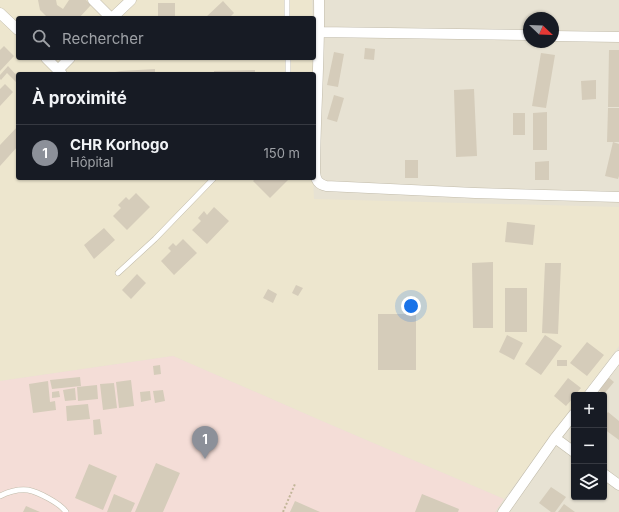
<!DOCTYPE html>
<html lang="fr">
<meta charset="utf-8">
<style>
body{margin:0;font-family:Inter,sans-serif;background:#242831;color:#f1f3f6}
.controls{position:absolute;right:12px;bottom:12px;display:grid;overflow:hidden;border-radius:4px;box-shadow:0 1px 3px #0004}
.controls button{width:36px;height:36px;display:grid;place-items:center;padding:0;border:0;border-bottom:1px solid #363941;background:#171b24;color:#f1f3f6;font:20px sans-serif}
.compass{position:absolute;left:523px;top:12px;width:36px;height:36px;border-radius:50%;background:#171b24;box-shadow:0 1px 3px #0004;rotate:113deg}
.you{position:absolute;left:411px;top:306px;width:14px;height:14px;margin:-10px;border:3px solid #fff;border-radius:50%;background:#1a73e8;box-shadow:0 0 0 6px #1a73e833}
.badge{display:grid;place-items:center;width:26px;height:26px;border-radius:50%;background:#8c9099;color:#fff;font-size:13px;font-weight:700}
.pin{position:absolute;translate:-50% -33px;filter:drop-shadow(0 1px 2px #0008)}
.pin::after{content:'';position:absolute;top:21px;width:14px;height:12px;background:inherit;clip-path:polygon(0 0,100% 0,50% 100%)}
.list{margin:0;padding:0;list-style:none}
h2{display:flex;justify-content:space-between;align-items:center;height:52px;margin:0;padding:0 16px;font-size:17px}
h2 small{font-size:13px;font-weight:400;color:#9ea1a6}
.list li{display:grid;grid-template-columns:26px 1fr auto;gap:12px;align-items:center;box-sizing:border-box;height:56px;padding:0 16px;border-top:1px solid #363941}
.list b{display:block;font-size:15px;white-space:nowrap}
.list p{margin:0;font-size:13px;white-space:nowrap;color:#9ea1a6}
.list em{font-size:13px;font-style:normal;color:#9ea1a6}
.icon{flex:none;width:22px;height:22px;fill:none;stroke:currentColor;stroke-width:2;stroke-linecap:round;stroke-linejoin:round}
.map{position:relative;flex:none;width:619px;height:512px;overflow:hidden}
.search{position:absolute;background:#171b24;box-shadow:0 1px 3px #0004;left:16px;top:16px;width:300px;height:44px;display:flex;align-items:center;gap:10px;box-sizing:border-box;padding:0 14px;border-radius:4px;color:#9ea1a6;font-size:15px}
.panel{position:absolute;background:#171b24;box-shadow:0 1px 3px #0004;left:16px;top:72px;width:300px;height:108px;border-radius:4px}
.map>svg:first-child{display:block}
.residential{fill:#e7e2d3;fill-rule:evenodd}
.education{fill:#ede6ce}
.medical{fill:#f4ddd7}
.building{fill:#d5ccba}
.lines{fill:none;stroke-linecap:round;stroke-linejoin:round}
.lane-casing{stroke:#c1bbaa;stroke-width:6}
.street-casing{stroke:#c1bbaa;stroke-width:11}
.path{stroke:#c1b598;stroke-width:2;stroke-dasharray:2 2;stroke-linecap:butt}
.lane{stroke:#fff;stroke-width:5}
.street{stroke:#fff;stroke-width:10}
</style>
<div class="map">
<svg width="619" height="512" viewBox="0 0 619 512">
<rect width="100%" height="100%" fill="#f3efe5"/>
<!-- residential -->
<path class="residential" d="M0,0H619V512H0ZM18,18H314V58H18ZM529,18H553V42H529ZM18,74H314V178H18ZM574,395H604V497H574Z"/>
<!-- education -->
<path class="education" d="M0,0H312V18H18V58H312L313,74H18V178H313L314,199L619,207V346L582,395H574V406L504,499L315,418L173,356L0,381Z"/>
<!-- medical -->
<path class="medical" d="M173,356L315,418L504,499L495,512H0V381Z"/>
<!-- building -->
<path class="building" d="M38,0H56L57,5L63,9L69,0H86L91,5L79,18H48L40,10Z
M223,1L234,13L229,18H205Z
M158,3H175V18H158Z
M4,46L14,56L0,71V50Z
M365,48L375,49L374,60L364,59Z
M609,50H619V107H608Z
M334,52L344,54L338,87L327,85Z
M541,53L555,55L546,108L532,106Z
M8,66L18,77V84L7,73L1,80L0,79V75Z
M155,69V74H115V72L121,71Z
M255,70V74H214V71Z
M596,80V99L582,100L581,81Z
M5,84L13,92L0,106V89Z
M474,89L477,156L456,157L454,90Z
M334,95L344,98L337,122L327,119Z
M608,108H619V142H607Z
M547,112V150H533V113Z
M513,113H525V135H513Z
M18,126V146L0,166V145Z
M613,142L619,144V176L618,179L605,176Z
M405,160H418V178H405Z
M549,161V180H535V162Z
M256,178H290L270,198L253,181Z
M136,193L150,207L127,230L113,216L121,208L118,205L126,197L129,200Z
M214,207L229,221L207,244L192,230L201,221L198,218L204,211L207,215Z
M507,222L535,225L533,245L505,242Z
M104,228L115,240L94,259L84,245Z
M183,239L197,253L174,275L161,261L171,251L168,248L173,243L176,246Z
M493,262V328H473L472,263Z
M545,263H561L558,334L542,333Z
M137,274L146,283L131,299L122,290Z
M296,285L303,288L298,296L292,293Z
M505,288H527V332H505Z
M268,289L277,294L273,303L263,298Z
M378,314H416V370H378Z
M507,335L523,343L514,360L499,352Z
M545,335L562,346L541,375L525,364Z
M587,342L604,355L587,376L570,363Z
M557,360H567V366H557Z
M160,365L161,374L154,375L153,366Z
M80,377L81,386L52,389L50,380Z
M608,377L614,382L604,394L597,389Z
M568,378L581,388L575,395H574V397L566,406L554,396Z
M131,380L134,406L119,408L116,382Z
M48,381L50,402L55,401L56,410L33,413L29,384Z
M114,383L117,408L103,410L100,384Z
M97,385L98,399L78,401L77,387Z
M75,388L76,400L65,401L63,390Z
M163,390L165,401L155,403L153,391Z
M59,391L60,397L52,398V392Z
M150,391L151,400L141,402L140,392Z
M88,404L90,419L67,421L66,406Z
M608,412L619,421V440L604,429V417Z
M100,419L102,434L94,435L93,420Z
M156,463L180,473L163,512H135Z
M89,464L117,476L103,510L75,498Z
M551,487L566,497L555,512H551L539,503Z
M114,494L135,503L131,512H107Z
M422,494L459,509L458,512H415Z
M295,501L320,512H290Z
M564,504L575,512H558Z
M26,506L40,512H23Z"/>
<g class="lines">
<!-- lane casing -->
<g class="lane-casing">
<path id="lane" d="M287,0V18
M288,58V74
M118,273L155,239L214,178
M0,496C8,492 19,489 28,490C38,492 60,503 66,512"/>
</g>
<!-- street casing -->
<g class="street-casing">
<path id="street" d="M93,0L111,18
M319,0C320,58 315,115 315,173C316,180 318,184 326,186L475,193L619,197
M0,13L18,30
M112,18L131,0
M319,32L529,35
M553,36L619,37
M46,58L62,74
M58,70L70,58
M589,395L619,356
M555,438L574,452
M604,474L619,485
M503,512L555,438L574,414"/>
</g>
<!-- path -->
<path class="path" d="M283,512L295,484"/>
<!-- lane -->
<use href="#lane" class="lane"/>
<!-- street -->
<use href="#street" class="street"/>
</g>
</svg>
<div class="controls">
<button>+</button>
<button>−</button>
<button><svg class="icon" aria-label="layers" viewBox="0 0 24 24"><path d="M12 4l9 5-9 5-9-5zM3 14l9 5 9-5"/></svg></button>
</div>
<svg class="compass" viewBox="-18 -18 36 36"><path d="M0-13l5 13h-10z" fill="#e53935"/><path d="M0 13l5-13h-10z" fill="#9ea1a6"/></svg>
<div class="you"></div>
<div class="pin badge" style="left:205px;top:459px">1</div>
<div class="search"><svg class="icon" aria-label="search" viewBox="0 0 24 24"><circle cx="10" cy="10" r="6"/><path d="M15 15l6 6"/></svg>Rechercher</div>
<section class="panel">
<h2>À proximité<small></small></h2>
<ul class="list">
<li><span class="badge">1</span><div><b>CHR Korhogo</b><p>Hôpital</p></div><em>150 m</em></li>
</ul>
</section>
</div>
